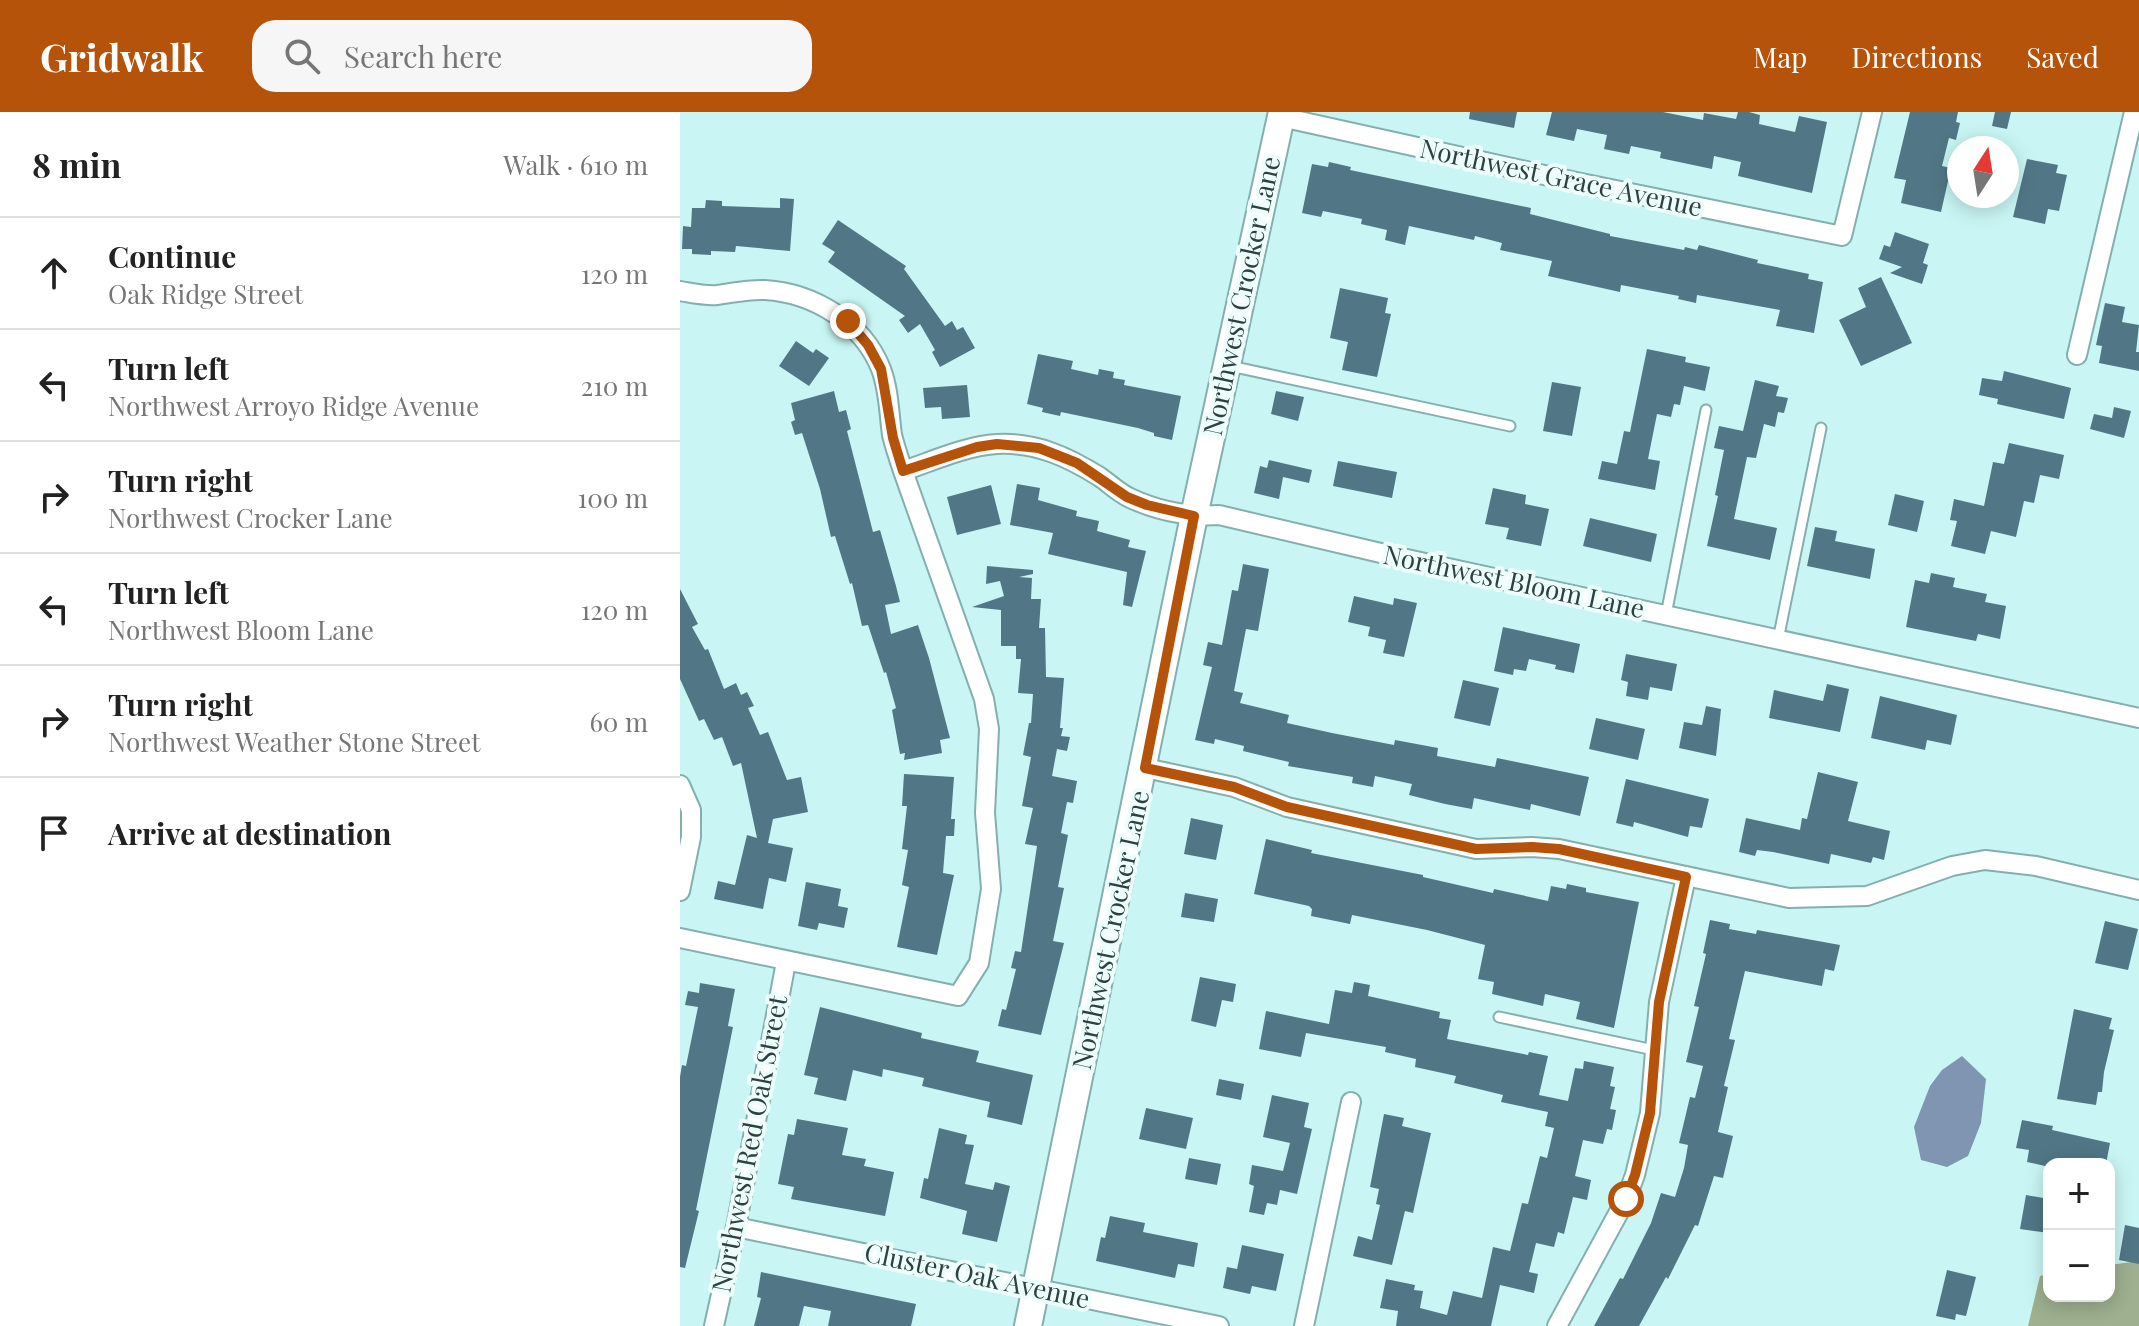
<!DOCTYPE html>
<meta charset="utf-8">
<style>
body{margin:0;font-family:"Playfair Display",serif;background:#f6f6f6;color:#222}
.controls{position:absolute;right:24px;bottom:24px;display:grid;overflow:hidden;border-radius:16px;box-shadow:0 4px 20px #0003}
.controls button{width:72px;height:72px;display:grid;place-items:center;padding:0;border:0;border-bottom:2px solid #e0e0e0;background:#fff;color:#222;font:40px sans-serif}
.compass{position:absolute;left:1267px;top:24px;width:72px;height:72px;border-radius:50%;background:#fff;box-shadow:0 4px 20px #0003;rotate:12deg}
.stop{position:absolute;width:24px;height:24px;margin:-18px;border:6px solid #b45309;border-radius:50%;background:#fff}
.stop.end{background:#b45309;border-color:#fff;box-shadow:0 2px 8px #0008}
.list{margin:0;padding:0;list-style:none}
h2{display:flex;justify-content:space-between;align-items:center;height:104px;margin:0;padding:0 32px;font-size:34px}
h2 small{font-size:26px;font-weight:400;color:#767676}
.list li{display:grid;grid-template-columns:52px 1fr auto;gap:24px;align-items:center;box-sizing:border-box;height:112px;padding:0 32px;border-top:2px solid #e0e0e0}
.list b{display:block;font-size:30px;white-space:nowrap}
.list p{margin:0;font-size:26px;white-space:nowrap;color:#767676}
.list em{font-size:26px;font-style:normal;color:#767676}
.icon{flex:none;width:44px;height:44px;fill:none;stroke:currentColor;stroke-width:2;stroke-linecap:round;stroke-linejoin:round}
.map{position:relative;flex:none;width:1459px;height:1214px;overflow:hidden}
header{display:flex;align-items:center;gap:48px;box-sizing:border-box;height:112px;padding:0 40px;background:#b45309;color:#fff}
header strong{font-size:38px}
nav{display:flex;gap:44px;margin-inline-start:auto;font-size:28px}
.search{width:560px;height:72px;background:#f6f6f6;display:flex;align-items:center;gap:20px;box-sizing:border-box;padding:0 28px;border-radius:24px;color:#767676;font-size:30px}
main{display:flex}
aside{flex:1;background:#fff}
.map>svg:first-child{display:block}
.forest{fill:#9eb090}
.water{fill:#7f95b1}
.building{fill:#517786}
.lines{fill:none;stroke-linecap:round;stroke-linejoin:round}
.lane-casing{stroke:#84afae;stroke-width:13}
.street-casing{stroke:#84afae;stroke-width:22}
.secondary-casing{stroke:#84afae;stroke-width:30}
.lane{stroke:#fff;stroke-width:9}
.street{stroke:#fff;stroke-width:18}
.secondary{stroke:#fff;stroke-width:26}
.route{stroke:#b45309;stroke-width:10}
.labels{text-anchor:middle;stroke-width:8;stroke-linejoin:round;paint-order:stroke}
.street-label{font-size:26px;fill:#2e403f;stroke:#ecfdfc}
</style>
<header>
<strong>Gridwalk</strong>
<div class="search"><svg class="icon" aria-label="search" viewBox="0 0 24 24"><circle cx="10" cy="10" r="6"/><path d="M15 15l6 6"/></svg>Search here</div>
<nav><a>Map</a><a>Directions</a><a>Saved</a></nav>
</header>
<main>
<aside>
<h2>8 min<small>Walk · 610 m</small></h2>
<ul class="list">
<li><svg class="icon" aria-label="ahead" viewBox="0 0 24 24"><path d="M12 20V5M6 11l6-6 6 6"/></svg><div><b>Continue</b><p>Oak Ridge Street</p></div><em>120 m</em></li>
<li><svg class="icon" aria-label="left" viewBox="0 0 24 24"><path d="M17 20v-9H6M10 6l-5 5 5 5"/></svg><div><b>Turn left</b><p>Northwest Arroyo Ridge Avenue</p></div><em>210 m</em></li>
<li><svg class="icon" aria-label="right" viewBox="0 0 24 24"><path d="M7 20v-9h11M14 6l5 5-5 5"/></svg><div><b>Turn right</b><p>Northwest Crocker Lane</p></div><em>100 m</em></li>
<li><svg class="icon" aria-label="left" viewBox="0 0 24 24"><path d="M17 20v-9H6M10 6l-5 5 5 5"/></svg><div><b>Turn left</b><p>Northwest Bloom Lane</p></div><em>120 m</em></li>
<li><svg class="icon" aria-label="right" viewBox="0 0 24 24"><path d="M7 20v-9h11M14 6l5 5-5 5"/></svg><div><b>Turn right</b><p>Northwest Weather Stone Street</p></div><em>60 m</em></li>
<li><svg class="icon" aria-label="arrive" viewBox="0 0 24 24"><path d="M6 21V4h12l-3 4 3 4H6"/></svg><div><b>Arrive at destination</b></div></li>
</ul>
</aside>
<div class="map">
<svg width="1459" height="1214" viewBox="0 0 1459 1214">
<rect width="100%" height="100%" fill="#c9f6f4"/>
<!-- forest -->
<path class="forest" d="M1459,1149V1214H1348L1360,1164L1369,1162V1184H1429V1153Z"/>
<!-- water -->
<path class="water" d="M1282,944L1306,967L1301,1011L1288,1044L1267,1055L1241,1048L1234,1015L1250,974L1262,958Z"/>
<!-- building -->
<path class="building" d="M790,0H837L834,16L789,7Z
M872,0H983L1023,8L1024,1L1056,7L1058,0H1069L1080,3L1079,12L1115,20L1119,4L1147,10L1132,81L1058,64L1061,50L1034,44L1032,57L980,46L981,40L951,34L949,42L924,37L927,23L897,17L894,29L866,23Z
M1230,0H1278L1276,10L1280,11L1276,28L1269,26L1262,54L1271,56L1261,100L1221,91L1226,68L1214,66Z
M1315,0H1331L1327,17L1312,14Z
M1347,47L1378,53L1376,61L1387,63L1379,99L1368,97L1365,112L1333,105Z
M649,50L671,55L670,58L851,96L850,102L930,122V124L1004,138L1005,135L1017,138L1019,133L1078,148L1077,151L1129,162L1128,167L1143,170L1134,221L1096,214L1100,198L1017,183L1016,191L998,187L999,184L941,173L940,180L868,164L872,149L820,138L822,131L795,124L794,128L729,114L725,133L705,128L707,118L681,112L682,107L643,99L641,105L622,101L632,52L648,55Z
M100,86L114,87L110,139L56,134L55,140L31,139V143L12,142V137H2L3,114L11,115L12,96H25L26,88L42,89V94L100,96Z
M158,108L226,154L224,157L265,214L272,209L277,218L283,215L295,236L260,255L252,240L255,238L240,212L228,221L219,208L225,204L148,150L155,140L142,132Z
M1215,120L1249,132L1243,151L1248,153L1242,172L1210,161L1222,155L1199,147L1204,133L1210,135Z
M1201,165L1232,231L1181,254L1159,208L1186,195L1178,176Z
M660,176L708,186L705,201L711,202L697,265L662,258L668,230L650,226Z
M1425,191L1445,195L1442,210L1459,213L1456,240H1459V259L1419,251L1422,234L1416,233Z
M116,229L133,241L136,237L149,246L129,274L99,254Z
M967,237L1006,245L1005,250L1030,255L1025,279L1004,274L1000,293L994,292L991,305L977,302L968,347L980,349L975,378L918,367L922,349L937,352L944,319L950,320Z
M358,242L393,249L391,257L418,263L419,257L434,260L433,266L445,268L444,273L501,284L492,328L474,324V321L458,316L381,300L380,304L362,300L363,296L347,292Z
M1324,259L1391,276L1384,307L1317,292L1318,287L1299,283L1302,266L1322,269Z
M1075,268L1099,274L1096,284L1108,286L1104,301L1098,300L1095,315L1084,312L1076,346L1067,345L1054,407L1097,416L1090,448L1027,434L1038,384L1035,383L1044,338L1034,336L1039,314L1063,319Z
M872,270L901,275L892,324L863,319Z
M287,273L290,305L262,307L261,295L245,296L243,276Z
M154,279L159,300L166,298L171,317L167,319L193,420L200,418L216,474L220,490L205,493L211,522L238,513L249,546L270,626L260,628L262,641L224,648L225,641L220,642L212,598L216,596L206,560L204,561L188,513L182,514L172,471L170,472L155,424L151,425L140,377L122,321L115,323L111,310L115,308L111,291Z
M596,279L624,285L618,309L591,302Z
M1434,295L1451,299L1444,326L1410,317L1414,302L1432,306Z
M1329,331L1384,343L1379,367L1360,363L1354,391L1344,389L1336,425L1311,419L1305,442L1271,434L1277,409L1270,408L1274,387L1304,394L1313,350L1324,352Z
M589,348L632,358L629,371L603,365L599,387L574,381L580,354L587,356Z
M658,349L717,360L712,386L653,374Z
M337,372L360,376L358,388L397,399L396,404L419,409L417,419L450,428L448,435L466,439L452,495L443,493L447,460L368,442L373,421L330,413Z
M311,373L321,412L277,423L267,385Z
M813,376L846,383L845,392L869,397L861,434L826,427L829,416L805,412Z
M1215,382L1244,389L1237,420L1208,413Z
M910,406L977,422L971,450L903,434Z
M1135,415L1157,419L1155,429L1195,437L1190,467L1127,454Z
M563,452L589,457L578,519L566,517L554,579L563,581L560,591L609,603L607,611L652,621L714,633L715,628L758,636L757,644L815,655L817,646L909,665L900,704L851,692L850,698L794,686L792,697L765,692L729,683L732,672L695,664L693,675L672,671L673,665L608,654L609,650L563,639L564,634L535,627L534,632L515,628L532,555L523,553L528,530L542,533L552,478L558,479Z
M307,454L353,458V462L339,465L352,466L351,487H361L359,516H365L366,565L384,566L380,616H383L381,624L390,625L387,639L377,637L372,664L397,669L393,691L387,690L381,721L388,723L378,775L384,776L373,829L384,831L361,923L318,914L322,897L326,898L336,857L331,856L335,839L341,840L357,734L345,732L353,696L342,694L351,645L343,643L349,611H351L353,582L338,581L341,547H336V534H321V498L292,495L324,484L320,469L306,472Z
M1251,461L1275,466L1273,475L1307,482L1305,490L1326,494L1320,527L1298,522L1296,529L1226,515L1235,468L1249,471Z
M0,477L18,512L12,515L25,538L28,537L44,577L56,571L61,583L67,580L74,594L68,596L80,623L88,620L107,668L121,665L128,700L93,707L88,731L113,736L106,770L89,766L83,797L34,787L38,769L55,773L67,723L77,726L61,651L53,654L42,625L34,628L24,607L19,609L0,567Z
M674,484L713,493L714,486L737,491L724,545L703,541L706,528L688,524L690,515L668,510Z
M823,515L900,532L894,561L875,557L876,553L849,547L846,559L834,557L833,563L814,559Z
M946,542L997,552L992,579L970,575L968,588L946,584L948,570L941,568Z
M783,568L819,576L810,614L774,606Z
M1147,572L1169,577L1160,620L1089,606L1094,578L1143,589Z
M1200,584L1277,603L1271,633L1247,628L1245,638L1191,626Z
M1026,594L1041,597L1036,644L999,636L1004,610L1022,613Z
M916,606L965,617L958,648L909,637Z
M1138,660L1178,670L1168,709L1210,719L1204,748L1193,745L1191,751L1151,742L1149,752L1093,740L1077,738L1075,744L1059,740L1066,706L1120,718L1122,706L1127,707Z
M224,662L274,665L271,707H275L274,724H266L263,761L274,763L257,843L217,835L229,775L222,773L228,738L222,737L227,694H222Z
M946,667L1029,687L1022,716L1010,714L1008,725L954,710L953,715L936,711Z
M511,706L543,713L536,748L504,742Z
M586,727L632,738L631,741L743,763V765L813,781L814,777L868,789L871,774L886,777L887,772L906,776V780L959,790L934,916L896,907L900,890L865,882L863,894L812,882L814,870L798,867L805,833L747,818L672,803L670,812L631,804L632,797L629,794L574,782Z
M126,770L161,777L158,794L168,796L164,816L139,811L137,818L118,814Z
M505,781L538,787L534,810L501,805Z
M1030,808L1050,812L1049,817L1076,822L1077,818L1160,833L1154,859L1145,857L1142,874L1065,859L1049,927L1055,928L1044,974L1048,975L1038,1020L1053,1024L1043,1066L1034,1064L1018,1114L1015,1113L988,1167L986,1165L959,1214H914L940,1166L943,1167L971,1111L981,1081L995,1085L1004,1056L1008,1033L999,1031L1010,985L1015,986L1023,954L1006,950L1019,895L1014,894L1026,842L1023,841Z
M1425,809L1458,817L1448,858L1415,851Z
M520,865L556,872L553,890L542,888L536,915L511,909Z
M674,870L690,873L688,884L760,900L759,906L771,908L767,927L848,943L849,940L868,944L859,983L888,989L895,956L903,957L904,949L934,955L930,974L935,975L930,997L936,998L932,1018L927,1017L923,1032L903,1028L895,1064L911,1068L907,1088L893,1085L884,1122L878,1120L874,1135L856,1131L849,1160L858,1162L854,1181L820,1173L811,1214H716L718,1199L700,1196L706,1167L735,1173L734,1178L743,1179L740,1196L767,1203L773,1179L802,1186L813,1135L830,1139L842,1091L848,1092L860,1044L867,1046L874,1016L865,1014L868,1000L821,990L823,983L774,971L776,964L735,955L736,947L705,940L706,935L626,921L621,945L579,937L586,899L649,912L655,878L672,881Z
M20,871L55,877L48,914L53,915L16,1098L19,1099L5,1156L0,1155V965L2,953L6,954L18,895L5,893L8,879L19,881Z
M140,895L242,921L241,926L299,939L296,950L353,963L342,1013L307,1005L310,990L242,974L244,966L203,957L202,965L173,958L166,989L134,982L138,966L124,963Z
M1394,897L1432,906L1429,917L1434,918L1424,960L1422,980H1418L1416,993L1377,987Z
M539,967L564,972L561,988L536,983Z
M592,983L629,991L624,1015L632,1017L617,1082L600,1078L597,1093L587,1091L584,1103L569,1100L574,1074L569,1072L572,1053L603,1059L610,1031L583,1025Z
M466,996L513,1006L506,1037L459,1027Z
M704,1002L724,1006L722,1014L751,1021L733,1101L725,1099L712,1153L673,1144L678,1124L692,1128L700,1093L696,1092L699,1077L690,1075Z
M117,1007L168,1016L162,1043L186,1047L184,1054L214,1060L205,1104L111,1087L114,1075L98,1072L108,1022L114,1023Z
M1342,1008L1373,1014L1372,1018L1430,1031L1426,1052L1365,1054L1347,1050L1349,1038L1336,1036Z
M259,1016L287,1023L285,1032L294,1033L285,1072L313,1078L315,1070L330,1074L317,1130L282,1122L287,1099L240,1086L244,1066L248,1067Z
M509,1046L541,1052L537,1073L505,1067Z
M1346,1083L1369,1087V1121L1340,1117Z
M430,1104L465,1111L463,1120L518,1131L514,1155L498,1152L495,1166L416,1149L421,1125L425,1126Z
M1445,1113L1459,1116V1152L1439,1148Z
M562,1133L604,1142L596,1179L572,1174L570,1182L543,1176L547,1155L557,1157Z
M1267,1158L1296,1165L1286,1204L1276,1202L1275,1208L1256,1204Z
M81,1160L236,1192L231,1214H148L151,1199L124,1194L119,1214H74L81,1186L77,1185Z"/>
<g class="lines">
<!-- lane casing -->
<g class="lane-casing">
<path id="lane" d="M550,254L830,314
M986,503L1026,298
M1098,528L1141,316
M819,905L974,938"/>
</g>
<!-- street casing -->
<g class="street-casing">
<path id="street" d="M601,5L896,70L1162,124L1192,0
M0,179C12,181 25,184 37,183C53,181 68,177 85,178C134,181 183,211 201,257C209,278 209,301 212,323C215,335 219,347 223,359L304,587L309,617L305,701L311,777L299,851L278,884L0,826
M1397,243L1454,0
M223,359C253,349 285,334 317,332C356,330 388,345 420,365C430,372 439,381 450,386C478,399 509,405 539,403L722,446L1459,606
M465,656L554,675L607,695L796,737L852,735L879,737L1109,786L1187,784L1272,754L1305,748L1356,754L1459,778
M0,673L11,698V725L0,779
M56,1115L539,1214
M34,1214L56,1115L106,850
M624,1214L671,990
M877,1214L946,1087L955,1063L970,1001L979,890L1006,765"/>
</g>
<!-- secondary casing -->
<g class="secondary-casing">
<path id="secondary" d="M348,1214L514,404L602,0"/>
</g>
<!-- lane -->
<use href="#lane" class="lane"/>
<!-- street -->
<use href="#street" class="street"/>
<!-- secondary -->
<use href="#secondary" class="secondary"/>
</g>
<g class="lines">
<!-- route -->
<path class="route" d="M168,209L188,233L201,257L213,326L223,359L297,335L317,332L359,336L397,351L447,385L467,393L514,404L465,656L554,675L607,695L796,737L852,735L879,737L1006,765L979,890L970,1001L955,1063L946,1087"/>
</g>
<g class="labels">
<!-- street labels -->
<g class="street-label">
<text transform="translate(881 66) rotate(12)" y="9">Northwest Grace Avenue</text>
<text transform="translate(562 184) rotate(-78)" y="9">Northwest Crocker Lane</text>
<text transform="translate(834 470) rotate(12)" y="9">Northwest Bloom Lane</text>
<text transform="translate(431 818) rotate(-78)" y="9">Northwest Crocker Lane</text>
<text transform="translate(70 1032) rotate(-79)" y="9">Northwest Red Oak Street</text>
<text transform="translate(297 1164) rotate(12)" y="9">Cluster Oak Avenue</text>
</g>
</g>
</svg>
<div class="controls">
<button>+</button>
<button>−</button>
</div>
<svg class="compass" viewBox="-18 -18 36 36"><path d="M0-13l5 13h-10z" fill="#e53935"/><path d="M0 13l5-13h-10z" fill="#767676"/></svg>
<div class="stop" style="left:946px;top:1087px"></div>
<div class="stop end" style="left:168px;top:209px"></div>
</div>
</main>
